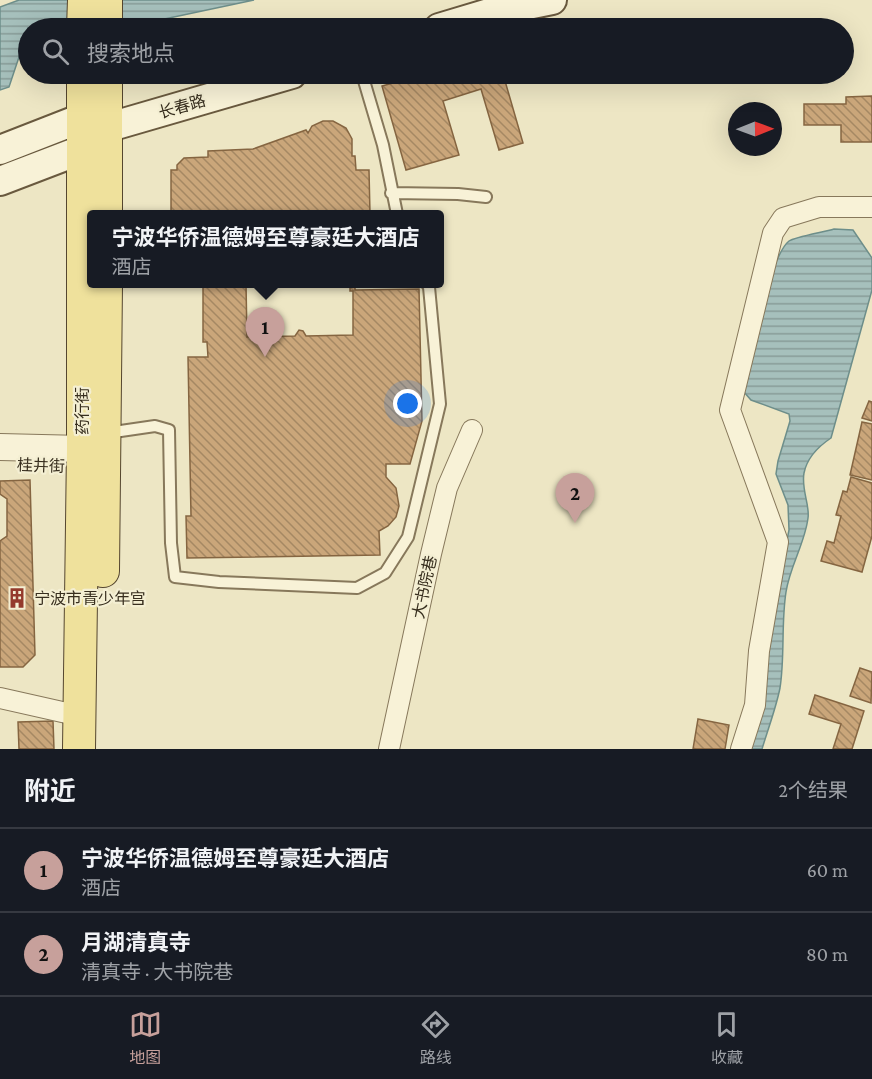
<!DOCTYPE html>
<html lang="zh">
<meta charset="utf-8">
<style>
body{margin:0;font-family:"Crimson Pro","Noto Sans SC",serif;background:#20242c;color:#f1f3f6}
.compass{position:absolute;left:728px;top:102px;width:54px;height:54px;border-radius:50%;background:#171b24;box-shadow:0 6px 24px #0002;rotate:89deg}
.you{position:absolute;left:408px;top:404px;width:21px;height:21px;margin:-15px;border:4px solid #fff;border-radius:50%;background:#1a73e8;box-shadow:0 0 0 9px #1a73e833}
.badge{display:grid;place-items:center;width:39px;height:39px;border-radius:50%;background:#c7a09b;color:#111;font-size:20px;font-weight:700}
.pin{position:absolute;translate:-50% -50px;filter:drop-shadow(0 2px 3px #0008)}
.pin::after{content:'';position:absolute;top:32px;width:21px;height:18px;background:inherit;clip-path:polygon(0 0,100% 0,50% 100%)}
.popup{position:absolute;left:87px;top:210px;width:357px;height:78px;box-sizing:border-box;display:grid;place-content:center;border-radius:6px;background:#171b24;filter:drop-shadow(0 2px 4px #0005);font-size:20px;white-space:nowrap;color:#9ea1a6}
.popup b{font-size:22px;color:#f1f3f6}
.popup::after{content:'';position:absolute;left:50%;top:100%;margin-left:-12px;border:12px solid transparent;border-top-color:#171b24}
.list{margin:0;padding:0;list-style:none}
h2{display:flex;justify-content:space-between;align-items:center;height:78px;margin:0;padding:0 24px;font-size:26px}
h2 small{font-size:20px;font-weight:400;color:#9ea1a6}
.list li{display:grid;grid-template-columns:39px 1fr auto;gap:18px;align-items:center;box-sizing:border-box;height:84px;padding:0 24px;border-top:2px solid #363941}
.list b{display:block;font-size:22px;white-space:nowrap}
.list p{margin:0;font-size:20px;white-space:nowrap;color:#9ea1a6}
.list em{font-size:20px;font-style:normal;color:#9ea1a6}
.icon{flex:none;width:33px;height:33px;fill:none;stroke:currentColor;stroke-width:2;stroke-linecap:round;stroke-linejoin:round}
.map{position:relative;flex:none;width:872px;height:749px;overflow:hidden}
.search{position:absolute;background:#171b24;box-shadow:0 6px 24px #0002;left:18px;right:18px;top:18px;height:66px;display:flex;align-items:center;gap:15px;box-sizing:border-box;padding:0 21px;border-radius:33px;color:#9ea1a6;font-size:22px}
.sheet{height:246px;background:#171b24}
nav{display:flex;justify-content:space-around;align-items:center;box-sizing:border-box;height:84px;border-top:2px solid #363941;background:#171b24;font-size:16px;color:#9ea1a6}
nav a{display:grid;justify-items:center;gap:3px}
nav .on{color:#c7a09b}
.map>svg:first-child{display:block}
.water{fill:url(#water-rules);stroke:#6d8e8a;stroke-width:1.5}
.building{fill:url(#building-back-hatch);stroke:#856541;stroke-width:1.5}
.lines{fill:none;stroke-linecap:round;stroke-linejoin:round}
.service-casing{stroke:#87785b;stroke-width:14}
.minor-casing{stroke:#87785b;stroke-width:22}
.tertiary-casing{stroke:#87785b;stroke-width:28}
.secondary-casing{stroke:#69593e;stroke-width:32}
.primary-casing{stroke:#55462f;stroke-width:34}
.service{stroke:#f8f2d7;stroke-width:10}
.minor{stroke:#f8f2d7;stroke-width:20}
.tertiary{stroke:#f8f2d7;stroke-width:26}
.secondary{stroke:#f8f2d7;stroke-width:28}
.primary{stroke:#efe19c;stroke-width:32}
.labels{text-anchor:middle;stroke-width:4.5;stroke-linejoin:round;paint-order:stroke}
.street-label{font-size:16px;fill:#372e1e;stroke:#f4efd3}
.poi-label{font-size:16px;fill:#372e1e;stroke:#f4efd3;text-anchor:start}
</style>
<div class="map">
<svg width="872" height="749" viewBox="0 0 872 749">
<defs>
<pattern id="water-rules" width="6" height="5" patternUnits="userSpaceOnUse" patternTransform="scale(1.5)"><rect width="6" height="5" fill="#a6c0bc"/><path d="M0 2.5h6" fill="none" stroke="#889c98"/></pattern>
<pattern id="building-back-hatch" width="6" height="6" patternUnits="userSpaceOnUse" patternTransform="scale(1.5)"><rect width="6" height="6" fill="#caa67a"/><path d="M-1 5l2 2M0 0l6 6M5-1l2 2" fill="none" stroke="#a58863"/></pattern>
</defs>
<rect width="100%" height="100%" fill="#ede6c4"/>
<!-- water -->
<path class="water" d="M19,0H254L122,28H28V49L21,51L9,87L0,90V7Z
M834,229L853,230L872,258V290L831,438C819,446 807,458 804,473C801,489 810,505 808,518C805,543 790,566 786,592C781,624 785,656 780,688C776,708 768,729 762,749H746L789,530L788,505L776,474L778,461L790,421L789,414L751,400L744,392C750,363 768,258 789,241C795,237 824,232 834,229Z"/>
<!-- building -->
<path class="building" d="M425,74H503L523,143L499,150L481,89L443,101L459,155L406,170L382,86Z
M872,96V142H841V125H804V104H846V97Z
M323,121H333L346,128L352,139V156H355L356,170H369L370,214H171V170H177V165L184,158L208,157V151L253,149L306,130L308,133L312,126Z
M203,284H246L247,337L295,336L299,330L303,331L306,336L353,335V291H350V284H355V290L419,289L422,421L410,464H386V477L396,488L399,506L396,517L388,526L379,531L380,555L187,558L186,516H191L188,357H208L207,342H203Z
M869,401L872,402V421L862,418Z
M862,422L872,424V480L850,475Z
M851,477L872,483V536L862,572L821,561L827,541L834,543L841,516L836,515L843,491L847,492Z
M30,480L35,655L23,667H0V541L7,536V499L0,494V481Z
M860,668L872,672L871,703L850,696Z
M815,695L864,711L852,749H833L841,724L809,714Z
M698,719L729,725L725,749H693Z
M53,721L54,749H19L18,722Z"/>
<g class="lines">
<!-- service casing -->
<g class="service-casing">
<path id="service" d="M362,74L383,145L397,214
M391,193L458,194L486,197
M107,433L155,426L169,430L171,543L175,577L219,582L357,588L385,573L408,537L440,404L429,287L427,284"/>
</g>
<!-- minor casing -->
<g class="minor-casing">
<path id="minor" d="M0,698L80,716
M389,749L431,554L447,488L472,430
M741,749L755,705L759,651L778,542L730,410L773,233L783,218L819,207H872"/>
</g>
<!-- tertiary casing -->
<g class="tertiary-casing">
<path id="tertiary" d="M0,447L83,449"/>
</g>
<!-- secondary casing -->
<g class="secondary-casing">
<path id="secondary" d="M439,28L489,13L552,0
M0,150L82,118L101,126
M0,181L81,150L106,128L292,74"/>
</g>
<!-- primary casing -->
<g class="primary-casing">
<path id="primary" d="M106,0V28
M83,28L84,0
M106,214V74
M103,571L106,284
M79,749L83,449V74"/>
</g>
<!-- service -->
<use href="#service" class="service"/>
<!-- minor -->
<use href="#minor" class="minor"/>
<!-- tertiary -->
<use href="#tertiary" class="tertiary"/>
<!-- secondary -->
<use href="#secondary" class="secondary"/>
<!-- primary -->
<use href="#primary" class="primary"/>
</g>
<!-- icons -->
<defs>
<g id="building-bare" transform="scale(1.62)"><path d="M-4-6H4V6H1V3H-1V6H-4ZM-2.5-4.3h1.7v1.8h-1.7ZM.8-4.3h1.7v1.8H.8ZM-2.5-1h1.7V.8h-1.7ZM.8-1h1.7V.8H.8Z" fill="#943a2c" stroke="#f4efd3" stroke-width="2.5" paint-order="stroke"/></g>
</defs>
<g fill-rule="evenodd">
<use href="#building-bare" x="17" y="598"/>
</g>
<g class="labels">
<!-- street labels -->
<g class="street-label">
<text transform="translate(182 106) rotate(-16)" y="6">长春路</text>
<text transform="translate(82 411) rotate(-90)" y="6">药行街</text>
<text transform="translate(41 465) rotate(2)" y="6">桂井街</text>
<text transform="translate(424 587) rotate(-78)" y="6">大书院巷</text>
</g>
<!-- poi labels -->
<g class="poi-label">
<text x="34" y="604">宁波市青少年宫</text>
</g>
</g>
</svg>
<svg class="compass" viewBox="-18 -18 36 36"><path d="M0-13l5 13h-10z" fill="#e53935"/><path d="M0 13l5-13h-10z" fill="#9ea1a6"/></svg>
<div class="you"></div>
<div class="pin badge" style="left:265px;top:357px">1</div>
<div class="popup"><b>宁波华侨温德姆至尊豪廷大酒店</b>酒店</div>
<div class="pin badge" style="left:575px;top:523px">2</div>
<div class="search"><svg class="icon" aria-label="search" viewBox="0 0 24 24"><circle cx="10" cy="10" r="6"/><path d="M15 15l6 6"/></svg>搜索地点</div>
</div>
<section class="sheet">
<h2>附近<small>2个结果</small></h2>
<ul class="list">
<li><span class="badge">1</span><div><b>宁波华侨温德姆至尊豪廷大酒店</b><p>酒店</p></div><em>60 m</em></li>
<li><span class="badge">2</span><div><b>月湖清真寺</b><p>清真寺 · 大书院巷</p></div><em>80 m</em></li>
</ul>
</section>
<nav>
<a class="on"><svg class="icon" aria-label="map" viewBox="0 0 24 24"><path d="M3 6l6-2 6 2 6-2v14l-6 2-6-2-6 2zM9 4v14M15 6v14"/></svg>地图</a>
<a><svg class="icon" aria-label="directions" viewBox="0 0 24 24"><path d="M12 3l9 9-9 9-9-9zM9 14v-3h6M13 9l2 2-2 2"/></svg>路线</a>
<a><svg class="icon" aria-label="saved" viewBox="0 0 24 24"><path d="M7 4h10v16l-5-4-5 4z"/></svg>收藏</a>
</nav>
